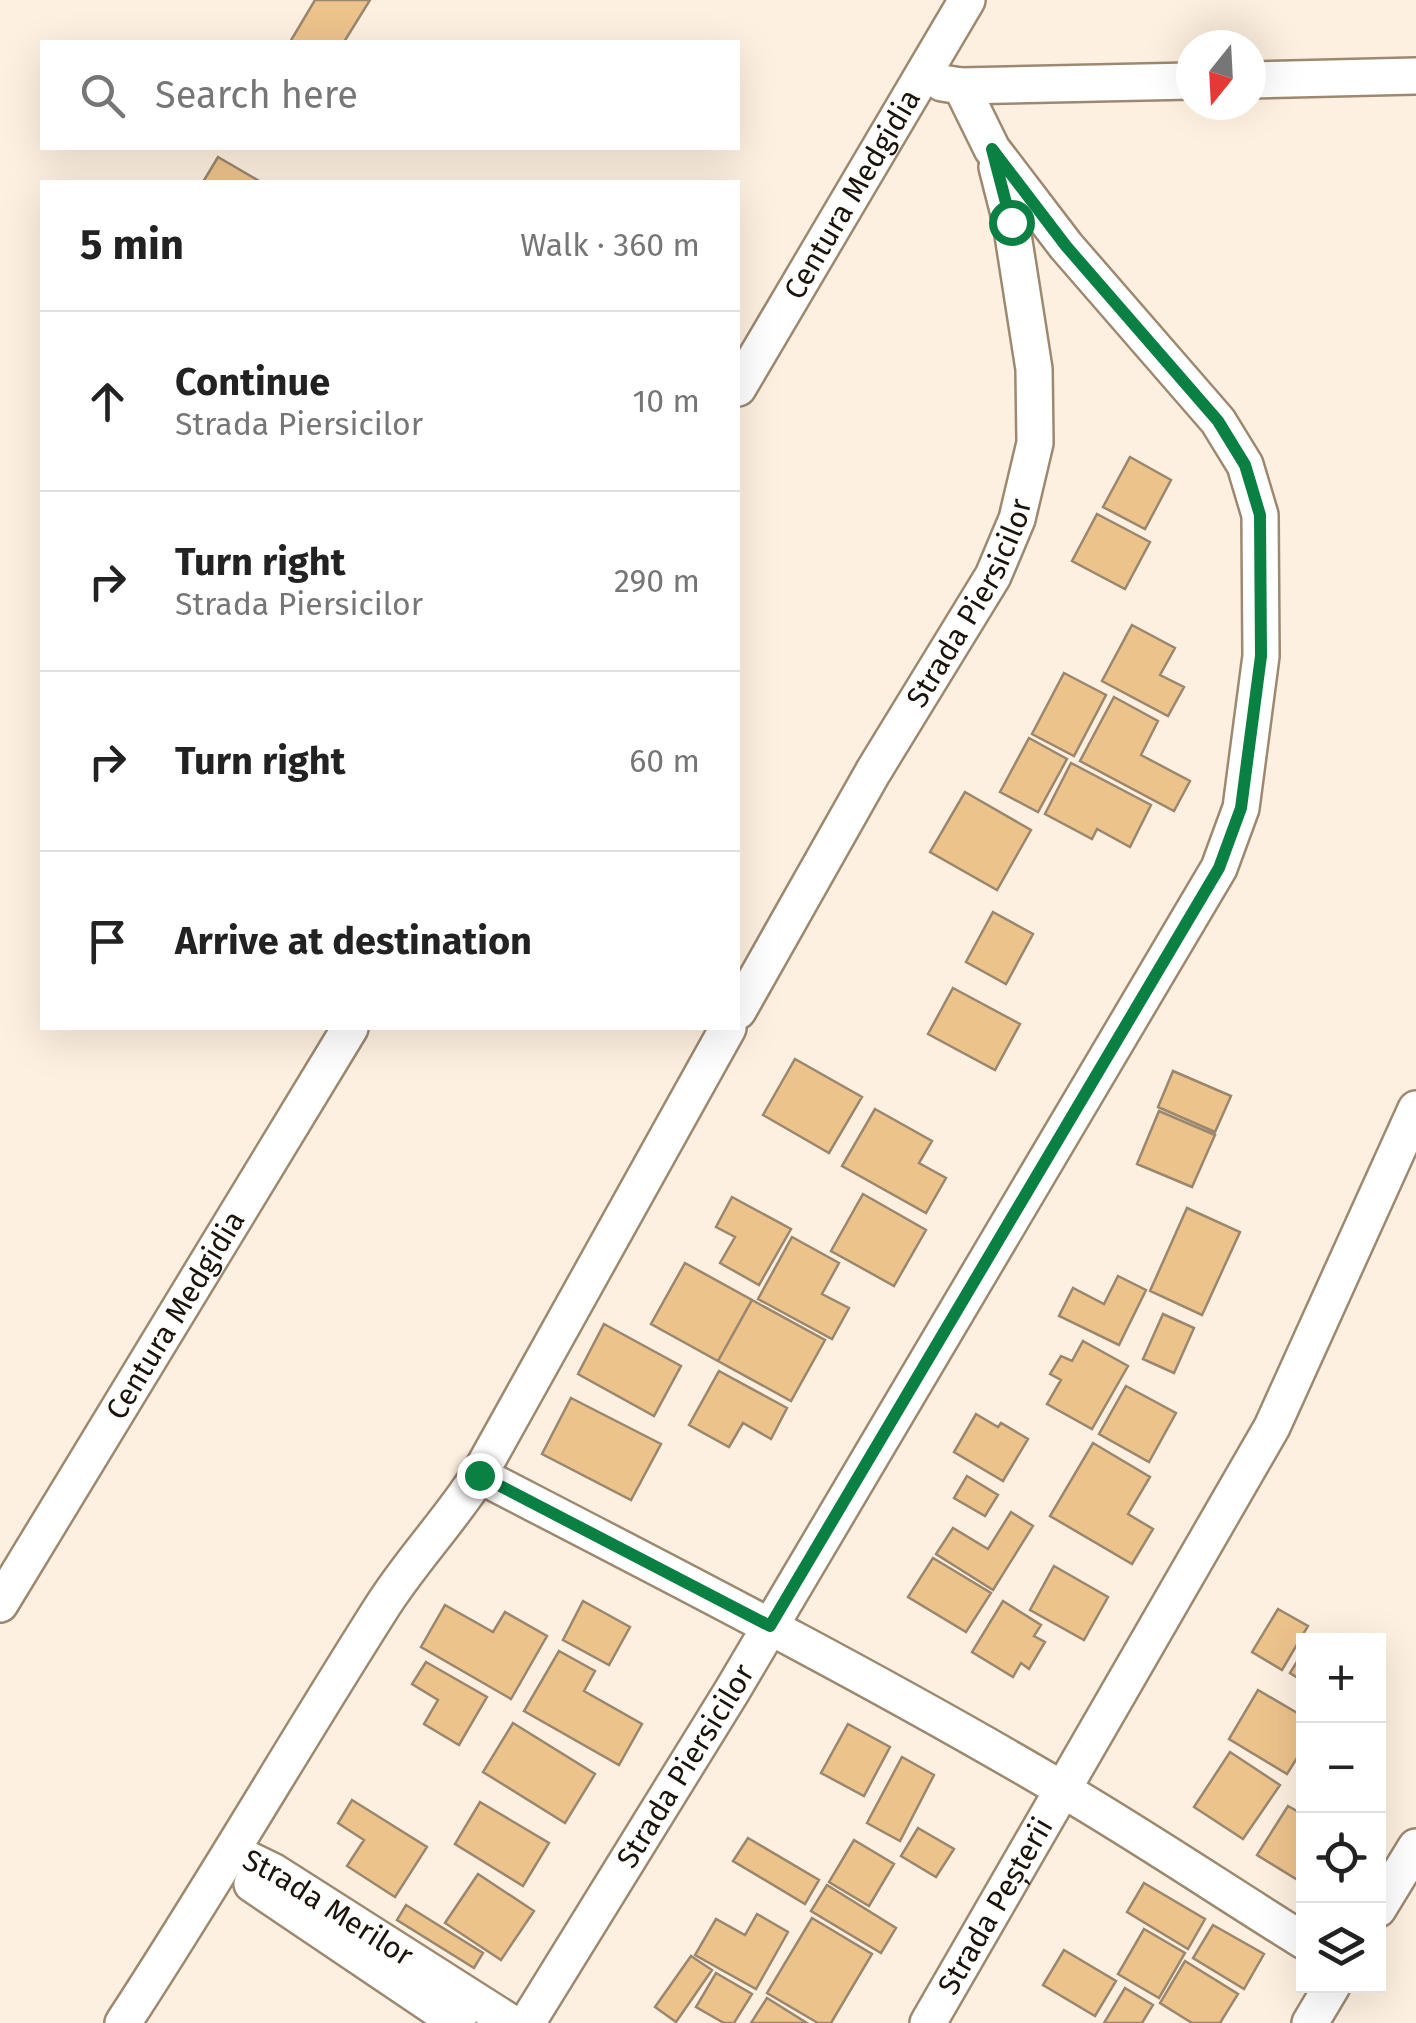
<!DOCTYPE html>
<meta charset="utf-8">
<style>
body{margin:0;font-family:"Fira Sans",sans-serif;background:#f6f6f6;color:#222}
.controls{position:absolute;right:30px;bottom:30px;display:grid;overflow:hidden;border-radius:0px;box-shadow:0 10px 40px #0002}
.controls button{width:90px;height:90px;display:grid;place-items:center;padding:0;border:0;border-bottom:2px solid #e0e0e0;background:#fff;color:#222;font:50px sans-serif}
.compass{position:absolute;left:1176px;top:30px;width:90px;height:90px;border-radius:50%;background:#fff;box-shadow:0 10px 40px #0002;rotate:198deg}
.stop{position:absolute;width:30px;height:30px;margin:-22px;border:8px solid #0b8043;border-radius:50%;background:#fff}
.stop.end{background:#0b8043;border-color:#fff;box-shadow:0 2px 10px #0008}
.list{margin:0;padding:0;list-style:none}
h2{display:flex;justify-content:space-between;align-items:center;height:130px;margin:0;padding:0 40px;font-size:42px}
h2 small{font-size:32px;font-weight:400;color:#767676}
.list li{display:grid;grid-template-columns:65px 1fr auto;gap:30px;align-items:center;box-sizing:border-box;height:180px;padding:0 40px;border-top:2px solid #e0e0e0}
.list b{display:block;font-size:38px;white-space:nowrap}
.list p{margin:0;font-size:32px;white-space:nowrap;color:#767676}
.list em{font-size:32px;font-style:normal;color:#767676}
.icon{flex:none;width:55px;height:55px;fill:none;stroke:currentColor;stroke-width:2;stroke-linecap:round;stroke-linejoin:round}
.map{position:relative;flex:none;width:1416px;height:2023px;overflow:hidden}
.search{position:absolute;background:#fff;box-shadow:0 10px 40px #0002;left:40px;top:40px;width:700px;height:110px;display:flex;align-items:center;gap:25px;box-sizing:border-box;padding:0 35px;border-radius:0px;color:#767676;font-size:38px}
.panel{position:absolute;background:#fff;box-shadow:0 10px 40px #0002;left:40px;top:180px;width:700px;height:850px;border-radius:0px}
.map>svg:first-child{display:block}
.building{fill:#edc38c;stroke:#9a876e;stroke-width:2.5}
.lines{fill:none;stroke-linecap:round;stroke-linejoin:round}
.street-casing{stroke:#9d8970;stroke-width:40}
.street{stroke:#fff;stroke-width:35}
.route{stroke:#0b8043;stroke-width:12}
.labels{text-anchor:middle;stroke-width:8;stroke-linejoin:round;paint-order:stroke}
.street-label{font-size:30px;fill:#1b130a;stroke:#fff}
</style>
<div class="map">
<svg width="1416" height="2023" viewBox="0 0 1416 2023">
<rect width="100%" height="100%" fill="#fef0e0"/>
<!-- building -->
<path class="building" d="M315,0H370L344,42H290Z
M218,157L261,182H203Z
M1130,457L1171,480L1145,529L1103,507Z
M1097,514L1150,542L1125,589L1072,561Z
M1132,625L1175,648L1160,675L1184,687L1168,716L1102,681Z
M1064,673L1106,695L1074,756L1032,734Z
M1114,697L1158,721L1141,755L1190,781L1174,811L1080,761Z
M1029,738L1067,759L1038,812L1000,792Z
M1071,763L1151,805L1130,847L1097,829L1092,839L1045,814Z
M965,792L1031,830L997,890L930,852Z
M993,912L1033,934L1006,984L966,962Z
M953,988L1020,1024L995,1070L928,1034Z
M795,1059L862,1097L829,1153L763,1115Z
M1173,1071L1231,1096L1215,1132L1158,1107Z
M875,1109L932,1141L919,1163L946,1178L926,1213L842,1166Z
M1159,1111L1215,1135L1192,1187L1137,1164Z
M863,1194L926,1230L894,1286L831,1251Z
M732,1197L791,1229L759,1285L720,1263L735,1237L716,1227Z
M1187,1208L1240,1232L1202,1315L1150,1291Z
M792,1237L839,1263L822,1294L849,1308L832,1339L758,1299Z
M685,1263L752,1300L718,1361L651,1324Z
M1118,1276L1146,1290L1119,1345L1059,1316L1073,1288L1104,1304Z
M752,1300L825,1340L791,1401L718,1361Z
M1163,1314L1194,1328L1174,1373L1143,1359Z
M604,1324L681,1366L654,1416L578,1374Z
M1083,1341L1128,1366L1092,1429L1047,1404L1061,1380L1050,1374L1061,1356L1072,1361Z
M719,1371L787,1408L771,1439L743,1423L729,1447L689,1425Z
M1126,1386L1176,1413L1149,1462L1099,1434Z
M571,1398L661,1444L631,1500L542,1454Z
M976,1414L998,1427L1001,1423L1028,1439L1003,1481L954,1452Z
M1093,1443L1150,1477L1128,1514L1153,1529L1132,1564L1050,1516Z
M967,1476L998,1495L985,1516L954,1498Z
M1011,1512L1033,1526L993,1590L936,1554L953,1528L988,1549Z
M933,1558L991,1593L966,1632L908,1597Z
M1054,1566L1108,1597L1084,1640L1030,1610Z
M583,1601L630,1627L609,1665L563,1640Z
M1003,1601L1041,1625L1034,1636L1045,1642L1029,1669L1021,1663L1013,1677L972,1652Z
M445,1605L493,1632L505,1612L547,1636L511,1699L421,1647Z
M1278,1609L1308,1626L1282,1670L1252,1652Z
M1304,1650V1682L1290,1673Z
M559,1651L595,1671L584,1691L642,1724L619,1765L524,1711Z
M426,1662L487,1697L459,1745L424,1724L438,1700L412,1684Z
M1258,1690L1304,1717V1747L1287,1774L1229,1739Z
M513,1723L595,1774L565,1823L483,1772Z
M848,1724L890,1747L864,1796L821,1773Z
M1230,1752L1280,1785L1243,1839L1194,1807Z
M902,1757L934,1775L900,1841L867,1823Z
M352,1800L427,1847L395,1897L347,1866L364,1840L338,1823Z
M480,1802L549,1843L523,1886L455,1844Z
M1288,1806L1304,1815V1878L1301,1882L1257,1855Z
M918,1828L954,1849L936,1877L901,1856Z
M748,1838L819,1880L805,1904L733,1861Z
M854,1840L894,1864L869,1906L829,1882Z
M478,1874L534,1911L501,1960L445,1923Z
M1144,1883L1205,1919L1188,1949L1127,1912Z
M827,1885L896,1928L881,1953L811,1911Z
M406,1905L483,1953L474,1968L397,1920Z
M757,1914L788,1932L756,1989L695,1955L716,1919L745,1935Z
M812,1918L872,1954L831,2023H818L767,1993Z
M1213,1925L1264,1954L1244,1989L1193,1958Z
M1144,1929L1185,1953L1159,1998L1118,1974Z
M1064,1950L1116,1981L1095,2016L1043,1985Z
M691,1956L712,1970L676,2022L655,2007Z
M1185,1961L1238,1994L1220,2023H1192L1160,2003Z
M716,1973L752,1994L734,2023H724L696,2007Z
M1125,1988L1153,2005L1142,2023H1104Z
M767,1998L807,2023H751Z"/>
<g class="lines">
<!-- street casing -->
<g class="street-casing">
<g id="street">
<path d="M1251,80L1416,76"/>
<path d="M942,83L961,86L1191,81"/>
<path id="s1" d="M738,388L967,0"/>
<path id="s2" d="M738,1011L873,772L993,576L1017,519L1035,443L1034,369L1011,222L997,167"/>
<path d="M479,1475C674,1576 870,1676 1060,1788C1142,1836 1222,1890 1304,1941"/>
<path id="s3" d="M0,1604L350,1028"/>
<path id="s4" d="M233,1852L274,1872L511,2023"/>
<path d="M252,1884L458,2023"/>
<path d="M1378,1909L1416,1847"/>
<path d="M123,2023C212,1887 293,1747 380,1610C409,1563 449,1522 479,1475L728,1028"/>
<path id="s5" d="M527,2023L732,1691L1219,868L1241,808L1261,656L1260,515L1245,465L1218,421L1066,246L992,149L961,86"/>
<path id="s6" d="M928,2023L1272,1427L1416,1109"/>
<path d="M1310,2023L1332,1986"/>
</g>
</g>
<!-- street -->
<use href="#street" class="street"/>
</g>
<g class="lines">
<!-- route -->
<path class="route" d="M479,1475L770,1626L1219,868L1241,808L1261,656L1260,515L1245,465L1218,421L1066,246L992,149L1011,222"/>
</g>
<g class="labels">
<!-- street labels -->
<g class="street-label">
<text dy="10" stroke="none"><textPath href="#s1" startOffset="225">Centura Medgidia</textPath></text>
<text dy="10" stroke="none"><textPath href="#s2" startOffset="470">Strada Piersicilor</textPath></text>
<text dy="10" stroke="none"><textPath href="#s3" startOffset="338">Centura Medgidia</textPath></text>
<text dy="10" stroke="none"><textPath href="#s5" startOffset="302">Strada Piersicilor</textPath></text>
<text dy="10" stroke="none"><textPath href="#s6" startOffset="135">Strada Peșterii</textPath></text>
<text dy="10" stroke="none"><textPath href="#s4" startOffset="110">Strada Merilor</textPath></text>
</g>
</g>
</svg>
<div class="controls">
<button>+</button>
<button>−</button>
<button><svg class="icon" aria-label="locate" viewBox="0 0 24 24"><circle cx="12" cy="12" r="6"/><path d="M12 2v4M12 18v4M2 12h4M18 12h4"/></svg></button>
<button><svg class="icon" aria-label="layers" viewBox="0 0 24 24"><path d="M12 4l9 5-9 5-9-5zM3 14l9 5 9-5"/></svg></button>
</div>
<svg class="compass" viewBox="-18 -18 36 36"><path d="M0-13l5 13h-10z" fill="#e53935"/><path d="M0 13l5-13h-10z" fill="#767676"/></svg>
<div class="stop" style="left:1011px;top:222px"></div>
<div class="stop end" style="left:479px;top:1475px"></div>
<div class="search"><svg class="icon" aria-label="search" viewBox="0 0 24 24"><circle cx="10" cy="10" r="6"/><path d="M15 15l6 6"/></svg>Search here</div>
<section class="panel">
<h2>5 min<small>Walk · 360 m</small></h2>
<ul class="list">
<li><svg class="icon" aria-label="ahead" viewBox="0 0 24 24"><path d="M12 20V5M6 11l6-6 6 6"/></svg><div><b>Continue</b><p>Strada Piersicilor</p></div><em>10 m</em></li>
<li><svg class="icon" aria-label="right" viewBox="0 0 24 24"><path d="M7 20v-9h11M14 6l5 5-5 5"/></svg><div><b>Turn right</b><p>Strada Piersicilor</p></div><em>290 m</em></li>
<li><svg class="icon" aria-label="right" viewBox="0 0 24 24"><path d="M7 20v-9h11M14 6l5 5-5 5"/></svg><div><b>Turn right</b></div><em>60 m</em></li>
<li><svg class="icon" aria-label="arrive" viewBox="0 0 24 24"><path d="M6 21V4h12l-3 4 3 4H6"/></svg><div><b>Arrive at destination</b></div></li>
</ul>
</section>
</div>
